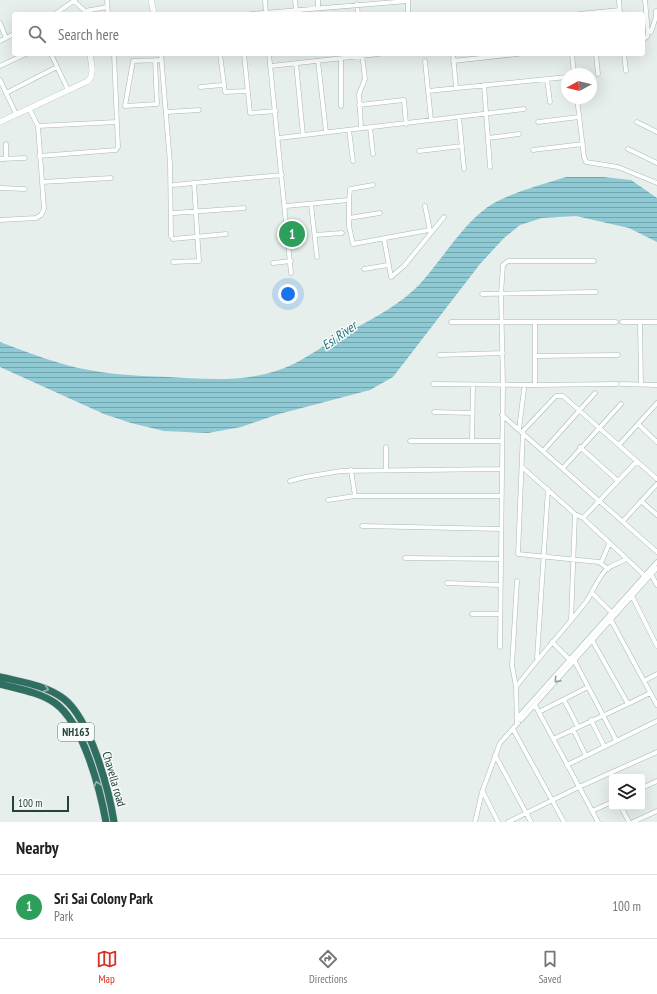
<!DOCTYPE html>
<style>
body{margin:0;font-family:"PT Sans Narrow",sans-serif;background:#f6f6f6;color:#222}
.controls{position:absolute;right:12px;bottom:12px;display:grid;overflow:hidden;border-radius:4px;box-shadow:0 4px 16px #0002}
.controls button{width:36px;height:36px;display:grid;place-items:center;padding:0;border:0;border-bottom:1px solid #e0e0e0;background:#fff;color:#222;font:20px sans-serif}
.compass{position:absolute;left:561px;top:68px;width:36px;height:36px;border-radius:50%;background:#fff;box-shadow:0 4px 16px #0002;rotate:262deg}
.scale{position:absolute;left:12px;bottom:10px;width:57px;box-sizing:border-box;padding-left:4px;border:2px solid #24423a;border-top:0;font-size:11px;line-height:14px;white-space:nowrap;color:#24423a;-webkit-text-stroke:3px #f7fbf9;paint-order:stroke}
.you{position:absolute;left:288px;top:294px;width:14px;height:14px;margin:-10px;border:3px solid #fff;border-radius:50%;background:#1a73e8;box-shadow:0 0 0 6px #1a73e833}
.badge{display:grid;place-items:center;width:26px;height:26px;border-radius:50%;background:#d93025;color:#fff;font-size:13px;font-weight:700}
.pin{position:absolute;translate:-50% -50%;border:2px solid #fff;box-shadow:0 1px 4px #0006}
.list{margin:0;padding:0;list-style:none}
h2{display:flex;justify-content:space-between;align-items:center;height:52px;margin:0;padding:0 16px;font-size:17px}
h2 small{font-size:13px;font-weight:400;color:#767676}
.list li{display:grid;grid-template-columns:26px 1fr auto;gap:12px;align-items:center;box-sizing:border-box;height:64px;padding:0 16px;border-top:1px solid #e0e0e0}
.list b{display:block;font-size:15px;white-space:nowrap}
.list p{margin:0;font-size:13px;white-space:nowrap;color:#767676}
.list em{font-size:13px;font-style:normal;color:#767676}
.icon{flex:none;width:22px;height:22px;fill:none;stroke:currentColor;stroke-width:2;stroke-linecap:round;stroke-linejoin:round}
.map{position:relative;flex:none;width:657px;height:822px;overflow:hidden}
.search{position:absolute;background:#fff;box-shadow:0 4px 16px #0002;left:12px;right:12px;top:12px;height:44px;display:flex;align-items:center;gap:10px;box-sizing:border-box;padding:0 14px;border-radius:4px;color:#767676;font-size:15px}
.sheet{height:116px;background:#fff}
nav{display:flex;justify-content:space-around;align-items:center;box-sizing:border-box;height:56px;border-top:1px solid #e0e0e0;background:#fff;font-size:11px;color:#767676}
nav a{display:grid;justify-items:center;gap:2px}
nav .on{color:#d93025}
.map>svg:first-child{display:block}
.water{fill:url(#water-rules)}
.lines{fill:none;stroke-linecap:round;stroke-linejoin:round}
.street-casing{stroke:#a8b8b2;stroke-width:5}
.secondary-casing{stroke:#a4bbb3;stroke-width:6}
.highway-casing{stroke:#c2cac8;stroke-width:8}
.street{stroke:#fff;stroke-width:4}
.secondary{stroke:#fff;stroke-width:5.5}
.highway{stroke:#2f6f62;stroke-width:7}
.oneway{stroke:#92a09c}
.oneway2{stroke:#93b5ae}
.labels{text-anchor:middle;stroke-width:3;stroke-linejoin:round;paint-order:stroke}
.shield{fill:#f7fbf9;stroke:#637a73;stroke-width:1}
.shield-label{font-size:11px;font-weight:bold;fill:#24423a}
.street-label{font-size:12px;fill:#24423a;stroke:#f7fbf9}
.water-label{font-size:13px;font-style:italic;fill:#1c6f80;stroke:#f7fbf9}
</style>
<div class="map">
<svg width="657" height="822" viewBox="0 0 657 822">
<defs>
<pattern id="water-rules" width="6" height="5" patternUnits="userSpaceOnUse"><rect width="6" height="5" fill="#8ec9d4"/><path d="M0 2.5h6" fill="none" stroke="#74a5ad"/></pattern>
</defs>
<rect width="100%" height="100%" fill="#e6efeb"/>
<!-- water -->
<path class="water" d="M566,177H603L631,180L657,198V242L629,228L576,216L542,218L520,225L504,238L480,264L393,377L370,390L279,414L241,427L208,433L164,431L131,423L104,414L0,367V342C21,350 42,358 63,364C97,374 134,376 168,377C203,379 242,382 276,371C299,364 317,349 338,338C365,322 393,310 416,288C440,264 464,220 494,203C516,191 542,185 566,177Z"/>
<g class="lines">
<!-- street casing -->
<g class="street-casing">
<path id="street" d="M107,0L108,14
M265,0L266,14
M295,0L296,10
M318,0V7
M408,0V14
M619,0L620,14
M74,1L85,11L107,7
M357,4L358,14
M55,14L75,0
M251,14L408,1
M579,14L620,10
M0,23L6,38
M651,32L656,17V11
M643,39L647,37L648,33L645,0
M0,41L14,34
M51,54L68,90
M161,54L170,163L171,236
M220,54L225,92L247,91
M244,54L250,113L276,111
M269,54L291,273
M453,54L456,87
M572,54L574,74
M596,54L598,74
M624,54L626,71
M341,59V106
M155,60L157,104L125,106L133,61L162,60
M318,61L326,132
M425,61L431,120
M453,61L518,54
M296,63L303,135
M0,66L26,54
M271,66L379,54
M547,79L550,102
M0,80L16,114
M484,85L490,167
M200,87L223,85
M428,91L567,77
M6,93L57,67
M577,98L584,157L586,162L618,167L657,183
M359,105L404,100L406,124
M167,112L199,110
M459,117L464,169
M538,122L579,117
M637,122L657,132
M38,126L116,122
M370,127L373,154
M361,128L359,94L365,79L362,54
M349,130L353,161
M279,138L524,109
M488,138L519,134
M628,149L657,163
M533,150L583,144
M419,151L462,146
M39,156L116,150L118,147L114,54
M0,159L25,158
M6,159V144
M42,182L111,178
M174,185L194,183
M0,188L25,189
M349,200L350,189L373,185
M311,204L317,257
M286,206L349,200V226L353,244L429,230
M425,206L430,231
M174,213L244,208
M349,218L380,213
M0,220L36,218L41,215L44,209L38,126L29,108
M315,235L342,233
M173,239L226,234
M384,239L391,277L404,266L444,217
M173,262L199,261L194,183L282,175
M273,263L291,261
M364,269L388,265
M482,294L596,292
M451,322H616
M622,322H657
M640,322L641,385
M439,355L503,353
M535,356L618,355
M433,384L535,385L617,384
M621,384L657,385
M535,385V322
M434,412L473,413
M502,415L657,552
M638,424L657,403
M519,429L524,389
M410,441H502
M472,441L473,385
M619,445L638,424L657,442
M386,447V470
M580,447L618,481
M544,450L595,393
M522,467L575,514L583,518L637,461
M563,468L621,404
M351,470L355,496
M290,481L305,477L341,471L501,469
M328,500L355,496H501
M641,501L657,515
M583,518L645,576
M623,521L657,484
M362,526L501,529
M405,558L501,559
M657,562L520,715L521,720L657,568
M601,563L609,544
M608,569L599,562L518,554L523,431L556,396H563L657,479
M651,574L657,585
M517,581L512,665L516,687L517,724
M447,583L500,585
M592,593L612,613
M632,596L657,646
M472,614H500
M611,620L644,681
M571,621L575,514
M592,640L628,704L650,693
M552,642L570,660
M500,647L503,385L501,294L503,265L508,261H594
M537,658L548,489
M574,660L616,740
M657,674L644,681L657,705
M516,687C538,658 563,631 586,602C592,594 599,575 607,569C612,565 620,563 626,559
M564,700L578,727
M535,705L598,822
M539,712L588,687
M591,720L604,746
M513,729L564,822
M573,729L586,756
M553,739L628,704
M495,755L531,822
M567,765L657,721
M642,788L657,781
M483,792L498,822
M621,807L629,822
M592,811L612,802
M475,822L482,792L500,743L518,723
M508,822L579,787L657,752
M633,822L657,811"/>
</g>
<!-- secondary casing -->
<g class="secondary-casing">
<path id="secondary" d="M151,0L154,14
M0,122L88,81C95,74 91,64 90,54"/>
</g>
<!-- highway casing -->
<g class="highway-casing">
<path id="highway" d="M0,677C21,682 46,685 64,699C90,719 109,790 114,822
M0,684C18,689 39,692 55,703C83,723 100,789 106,822"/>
</g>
<!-- street -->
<use href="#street" class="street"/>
<!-- secondary -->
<use href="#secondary" class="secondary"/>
<!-- highway -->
<use href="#highway" class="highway"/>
</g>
<!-- one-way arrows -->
<defs><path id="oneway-chevron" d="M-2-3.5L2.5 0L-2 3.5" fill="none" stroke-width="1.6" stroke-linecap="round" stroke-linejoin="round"/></defs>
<use class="oneway" href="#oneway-chevron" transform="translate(557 680) rotate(131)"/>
<g class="oneway2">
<use href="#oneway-chevron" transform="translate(46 689) rotate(20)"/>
<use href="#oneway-chevron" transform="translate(97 784) rotate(-106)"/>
</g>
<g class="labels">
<!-- shield labels -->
<rect class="shield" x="58" y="723" width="36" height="18" rx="3"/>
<g class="shield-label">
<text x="76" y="736">NH163</text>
</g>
<!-- street labels -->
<g class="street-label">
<text transform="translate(114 779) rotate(74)" y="4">Chavella road</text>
</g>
<!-- water labels -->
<g class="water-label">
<text transform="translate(339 335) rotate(-35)" y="5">Esi River</text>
</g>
</g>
</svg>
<div class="controls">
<button><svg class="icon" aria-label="layers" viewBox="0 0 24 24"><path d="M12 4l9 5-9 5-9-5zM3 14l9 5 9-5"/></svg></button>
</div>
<svg class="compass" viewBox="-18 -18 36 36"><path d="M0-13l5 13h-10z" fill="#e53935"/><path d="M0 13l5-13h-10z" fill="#767676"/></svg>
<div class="scale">100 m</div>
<div class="you"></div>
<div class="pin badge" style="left:292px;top:234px;background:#2e9e5b">1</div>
<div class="search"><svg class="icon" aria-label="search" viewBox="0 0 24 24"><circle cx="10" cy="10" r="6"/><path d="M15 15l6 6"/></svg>Search here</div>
</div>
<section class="sheet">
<h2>Nearby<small></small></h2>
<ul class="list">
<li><span class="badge" style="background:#2e9e5b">1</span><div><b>Sri Sai Colony Park</b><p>Park</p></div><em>100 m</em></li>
</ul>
</section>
<nav>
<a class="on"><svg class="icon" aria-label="map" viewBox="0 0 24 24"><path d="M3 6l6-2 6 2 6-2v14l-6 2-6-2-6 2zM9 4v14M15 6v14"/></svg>Map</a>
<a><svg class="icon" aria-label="directions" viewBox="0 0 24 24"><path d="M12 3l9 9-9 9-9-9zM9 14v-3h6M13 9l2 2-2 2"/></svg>Directions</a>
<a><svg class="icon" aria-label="saved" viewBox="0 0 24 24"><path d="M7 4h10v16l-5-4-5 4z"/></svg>Saved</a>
</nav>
